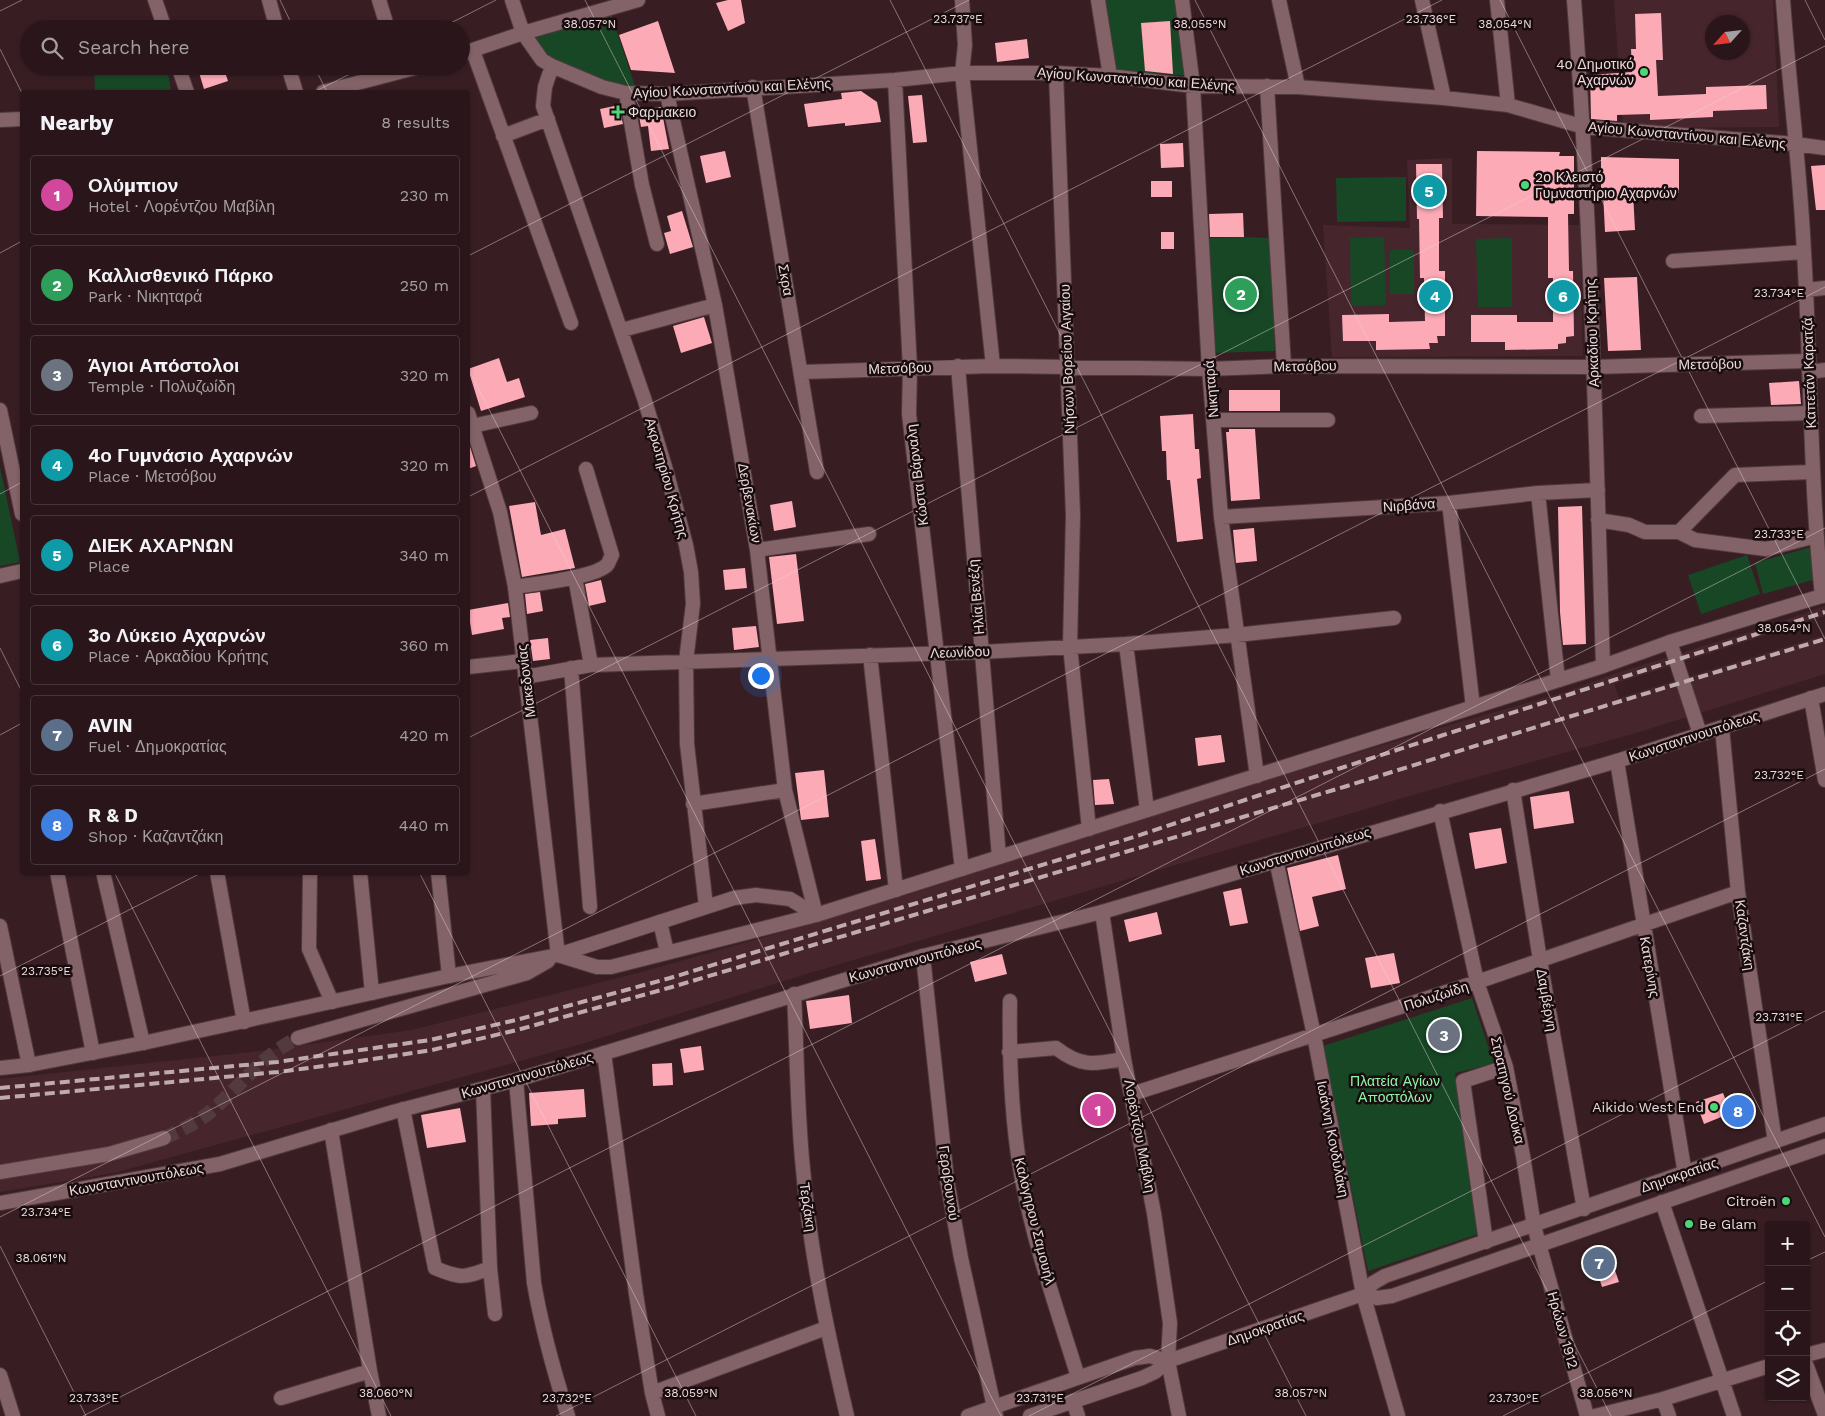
<!DOCTYPE html>
<meta charset="utf-8">
<style>
body{margin:0;font-family:"Work Sans",sans-serif;background:#362327;color:#f1f3f6}
.controls{position:absolute;right:15px;bottom:15px;display:grid;overflow:hidden;border-radius:5px;box-shadow:0 1px 4px #0004}
.controls button{width:45px;height:45px;display:grid;place-items:center;padding:0;border:0;border-bottom:1px solid #463539;background:#2a161a;color:#f1f3f6;font:25px sans-serif}
.compass{position:absolute;left:1705px;top:15px;width:45px;height:45px;border-radius:50%;background:#2a161a;box-shadow:0 1px 4px #0004;rotate:243deg}
.you{position:absolute;left:760px;top:675px;width:18px;height:18px;margin:-12px;border:4px solid #fff;border-radius:50%;background:#1a73e8;box-shadow:0 0 0 8px #1a73e833}
.badge{display:grid;place-items:center;width:32px;height:32px;border-radius:50%;background:#0b8043;color:#fff;font-size:16px;font-weight:700}
.pin{position:absolute;translate:-50% -50%;border:2px solid #fff;box-shadow:0 1px 5px #0006}
.list{margin:0;padding:0;list-style:none}
h2{display:flex;justify-content:space-between;align-items:center;height:65px;margin:0;padding:0 20px;font-size:21px}
h2 small{font-size:16px;font-weight:400;color:#a59fa2}
.list li{display:grid;grid-template-columns:32px 1fr auto;gap:15px;align-items:center;box-sizing:border-box;height:80px;margin:0 10px 10px;padding:0 10px;border:1px solid #463539;border-radius:5px}
.list b{display:block;font-size:19px;white-space:nowrap}
.list p{margin:0;font-size:16px;white-space:nowrap;color:#a59fa2}
.list em{font-size:16px;font-style:normal;color:#a59fa2}
.icon{flex:none;width:28px;height:28px;fill:none;stroke:currentColor;stroke-width:2;stroke-linecap:round;stroke-linejoin:round}
.map{position:relative;flex:none;width:1825px;height:1416px;overflow:hidden}
.search{position:absolute;background:#2a161a;box-shadow:0 1px 4px #0004;left:20px;top:20px;width:450px;height:55px;display:flex;align-items:center;gap:12px;box-sizing:border-box;padding:0 18px;border-radius:28px;color:#a59fa2;font-size:19px}
.panel{position:absolute;background:#2a161a;box-shadow:0 1px 4px #0004;left:20px;top:90px;width:450px;height:785px;border-radius:5px}
.map>svg:first-child{display:block}
.built{fill:#46262c;fill-rule:evenodd}
.green{fill:#184726}
.building{fill:#fbaab6}
.lines{fill:none;stroke-linecap:round;stroke-linejoin:round}
.tertiary-tunnel{stroke:#533a3f;stroke-width:14;stroke-dasharray:14 7;stroke-linecap:butt}
.minor-casing{stroke:#503a3e;stroke-width:16}
.tertiary-casing{stroke:#503a3e;stroke-width:16}
.secondary-casing{stroke:#503a3e;stroke-width:16}
.minor{stroke:#836368;stroke-width:14}
.tertiary{stroke:#836368;stroke-width:14}
.secondary{stroke:#836368;stroke-width:14}
.rail{stroke:#bfabae;stroke-width:4;stroke-dasharray:10 5;stroke-linecap:butt}
.ticks{fill:none;stroke:#ecdadc;stroke-width:1;stroke-opacity:0.45}
.poi-dot{fill:#4bd677;stroke:#180c0e;stroke-width:2}
.labels{text-anchor:middle;stroke-width:5;stroke-linejoin:round;paint-order:stroke}
.poi-label{font-size:14px;fill:#ecdadc;stroke:#180c0e;text-anchor:end}
.street-label{font-size:14px;fill:#ecdadc;stroke:#180c0e}
.park-label{font-size:14px;fill:#8cf7a6;stroke:#180c0e}
.ticks-label{font-size:12px;text-anchor:middle;fill:#ecdadc;stroke:#180c0e;stroke-width:5;stroke-linejoin:round;paint-order:stroke}
</style>
<div class="map">
<svg width="1825" height="1416" viewBox="0 0 1825 1416">
<rect width="100%" height="100%" fill="#381e23"/>
<!-- built -->
<path class="built" d="M1614,0H1773L1779,127L1623,128ZM1712,22H1742V52H1712Z
M1452,158V224L1580,225L1583,356L1332,357L1323,225L1410,228L1407,160Z
M1825,606V616L1614,684L1619,698L1825,635V674L1636,733L1423,792L813,972L578,1045L114,1173L0,1192V1079L252,1052L412,1030L638,973L811,924L910,894L1168,810L1456,723L1562,693L1617,673L1759,629Z"/>
<!-- green -->
<path class="green" d="M1103,0H1186L1196,76L1114,71Z
M611,14L635,86L599,80L554,61L533,38Z
M94,66H167L171,92H95Z
M1406,177V221L1337,222L1336,178Z
M1244,237L1269,238L1275,351L1213,353L1207,238Z
M1384,237L1386,305L1351,306L1350,238Z
M1512,238V307H1478L1476,239Z
M1390,250H1414V294H1390Z
M0,467L20,562L0,566Z
M1811,547L1816,579L1763,594L1755,563Z
M1747,555L1760,594L1701,614L1688,575Z
M1472,998L1494,1064L1455,1073L1478,1234L1368,1271L1323,1046Z"/>
<!-- building -->
<path class="building" d="M728,0H741L745,23L728,31L716,3Z
M1661,13L1663,60H1656L1658,96L1706,94V87L1766,85L1767,109L1713,111V117L1650,120V114L1617,115V121L1591,119L1590,75L1632,72L1631,49H1636L1635,14Z
M658,21L675,73L631,70L619,35Z
M1170,21L1173,74L1145,71L1141,23Z
M1027,39L1029,58L997,62L995,43Z
M197,66H223L228,81L204,89Z
M861,91L877,102L881,122L845,126V123L808,127L804,104L842,99L841,93Z
M922,95L927,142L913,143L908,96Z
M619,105L623,124L604,128L600,109Z
M661,107L669,149L651,151L648,126L641,127L638,110Z
M1183,143L1184,167L1161,168L1160,144Z
M725,151L731,177L706,183L700,156Z
M1477,151L1560,152L1559,156H1574V214H1568L1569,271H1573L1574,336L1566,337V343L1558,344V349L1505,350V342H1471V315H1517V322H1553V278H1548V217L1476,216Z
M1601,157L1679,159V193L1633,192L1635,230L1605,232L1603,192H1601Z
M1416,164H1442L1443,218H1439V271H1445V336H1437L1438,343H1429L1430,349L1376,350V341H1343L1342,315L1389,314V322L1425,321L1424,278H1420L1419,219H1417Z
M1825,165V210H1816L1811,166Z
M1151,181H1172V197H1151Z
M682,211L693,247L670,254L664,233L671,231L667,216Z
M1243,213L1244,237H1210L1209,214Z
M1161,232H1174V249H1161Z
M1637,277L1641,350L1608,351L1604,278Z
M704,317L712,343L681,353L673,326Z
M499,358L507,382L519,378L525,397L481,411L468,369Z
M1799,381L1801,404L1771,405L1769,383Z
M1229,390H1280V411H1229Z
M1193,414L1195,449H1199L1201,478L1197,479L1203,539L1177,542L1170,480H1167L1166,451H1162L1160,416Z
M1229,429H1255L1260,499L1231,501L1226,432H1229Z
M468,440L476,466L468,469Z
M792,501L796,527L774,531L770,505Z
M535,502L541,535L565,529L575,568L522,577L509,506Z
M1582,506L1586,644L1563,645L1560,612L1558,507Z
M1254,528L1257,561L1236,563L1233,530Z
M796,554L804,621L777,624L769,557Z
M745,568L747,588L725,590L723,570Z
M601,580L606,602L589,606L585,584Z
M540,592L543,611L527,614L525,594Z
M508,603L510,617L502,618L504,629L472,635L468,610Z
M756,626L759,647L734,650L732,628Z
M548,638L550,659L533,661L530,640Z
M1221,735L1225,762L1198,766L1195,738Z
M824,770L829,817L801,820L795,773Z
M1109,779L1114,804L1095,805L1093,780Z
M1569,791L1574,823L1534,829L1530,797Z
M1501,828L1507,863L1475,869L1469,833Z
M875,839L881,879L866,881L861,841Z
M1338,855L1346,889L1312,897L1319,926L1300,931L1287,868Z
M1241,888L1248,923L1230,926L1223,892Z
M1157,912L1162,934L1129,942L1124,920Z
M1394,953L1400,983L1371,988L1365,958Z
M1002,954L1007,974L975,982L970,962Z
M849,995L852,1023L810,1029L806,1001Z
M1447,1017L1455,1050L1441,1053L1433,1020Z
M701,1046L704,1070L684,1073L680,1049Z
M672,1063L673,1085L653,1086L652,1064Z
M584,1089L586,1117L558,1119V1124L531,1126L529,1093Z
M1723,1093L1731,1113L1704,1124L1696,1102Z
M460,1108L466,1142L427,1148L421,1115Z
M1608,1250L1619,1282L1602,1287L1592,1256Z"/>
<g class="lines">
<!-- tertiary-tunnel -->
<path class="tertiary-tunnel" d="M164,1138C180,1131 196,1123 210,1112C241,1086 261,1056 298,1038"/>
<!-- minor casing -->
<g class="minor-casing">
<path id="minor" d="M155,0L165,29
M269,0L277,29
M379,0L388,29
M512,0L523,33L542,60L552,66L602,87L626,93L667,94L895,80L962,73H1056L1110,76L1193,86L1298,87L1444,98L1508,105L1584,127L1795,144L1825,148
M962,0L965,45L962,73L993,366
M1098,0L1110,76
M1182,0L1193,86L1209,369L1221,517L1257,776
M1279,0L1298,87
M1422,0L1444,98
M1497,0L1508,105
M1574,0C1591,222 1596,444 1603,666
M1783,0C1789,84 1800,168 1804,252C1811,367 1810,482 1822,596
M473,51L571,323
M178,66L187,92
M288,66L296,92
M552,66L545,87L543,106L644,398L666,470L686,545L691,572L693,604L686,661L687,744L706,906
M1056,73L1073,515L1070,646L1089,829
M895,80L910,368L909,414L962,869
M1267,86L1284,366
M753,87L817,472
M626,93L642,185L657,244
M667,94L715,305L757,550L785,790L816,915
M503,136L548,119
M1673,261L1804,252
M1806,290L1825,288
M622,330L715,305
M958,366L999,857
M802,372L993,366L1209,369L1284,366L1593,367L1808,361
M1809,372L1825,370
M0,410L22,514
M1701,416L1810,413
M1214,420H1328
M468,427L531,413
M1538,493L1558,680
M1449,503L1473,707
M1221,517L1449,503L1538,493L1598,490
M1598,520L1629,525L1645,532H1679L1735,475L1812,472
M1679,532L1695,540L1766,549L1816,536
M757,550L869,534
M0,576L22,571
M575,577L591,665
M515,587C534,584 594,578 607,565C609,563 610,558 612,555L586,469
M1670,642L1700,734
M1126,644L1147,810
M870,655L896,890
M468,667L523,661
M571,668L590,907
M525,677L591,665L981,652L1126,644L1236,635L1394,618
M1811,698L1825,780
M1722,728L1738,892L1775,1142
M1617,761L1685,1174
M1513,790L1540,960L1584,1209
M693,804L785,790
M1440,811L1477,982L1506,1067L1523,1156L1534,1226L1539,1244
M1276,860L1314,1035L1363,1294L1398,1416
M57,872L93,1053
M103,872L143,1043
M217,872L244,1022
M310,872L309,949L332,1002
M360,872L372,993
M438,872L449,976
M1102,912L1124,1059L1154,1213L1170,1323L1168,1361L1179,1416
M660,922L667,952
M0,926L29,1065
M923,956L947,1180L961,1258L996,1416
M794,994C797,1052 797,1111 803,1169C810,1253 828,1335 847,1416
M1010,1001C1009,1057 1011,1113 1020,1168C1032,1239 1057,1309 1078,1377
M1009,1052L1056,1048C1082,1068 1095,1064 1124,1059
M604,1053L636,1294L652,1393L658,1416
M516,1080L534,1283C542,1329 554,1372 568,1416
M483,1089L490,1268L495,1314
M1132,1094L1477,982L1738,892
M403,1109L435,1268C461,1279 464,1278 490,1268
M331,1130L370,1371L379,1416
M1662,1202L1734,1416
M1486,1242L1463,1081L1506,1067
M1806,1355L1825,1350
M1806,1364L1825,1415
M652,1393L826,1328
M281,1398L370,1371
M1663,1399L1669,1416
M1073,1401L1078,1416
M1595,1416L1663,1399L1769,1366"/>
</g>
<!-- tertiary casing -->
<g class="tertiary-casing">
<path id="tertiary" d="M468,413L500,512L515,587L558,955
M558,955L597,967H611L816,915L1603,666L1670,642L1825,595
M298,1038L527,973L548,961
M0,1068L29,1065L143,1043L449,976L558,955L734,898L756,895L790,899L816,915
M0,1172L109,1154L164,1138
M0,1203L220,1164L393,1112L516,1080L923,956L1102,912L1617,761L1825,694
M1539,1244L1587,1416
M0,1375L13,1416"/>
</g>
<!-- secondary casing -->
<g class="secondary-casing">
<path id="secondary" d="M461,54L523,33L638,0
M323,92L422,66
M0,120L22,119
M1363,1294L1377,1298L1392,1296L1825,1146
M968,1416L1135,1358L1150,1356L1168,1361
M1030,1416L1142,1378L1155,1372L1168,1361L1363,1294L1373,1283L1385,1276L1825,1124"/>
</g>
<!-- minor -->
<use href="#minor" class="minor"/>
<!-- tertiary -->
<use href="#tertiary" class="tertiary"/>
<!-- secondary -->
<use href="#secondary" class="secondary"/>
<!-- rail -->
<path class="rail" d="M0,1088L277,1062L430,1040L516,1020L670,978L1134,837L1341,768L1825,612
M0,1098L278,1072L347,1063L432,1050L517,1030L672,987L1347,786L1552,722L1825,639"/>
</g>
<!-- ticks -->
<path class="ticks" d="M280,0L294,29M585,0L1306,1416M890,0L1611,1416M1195,0L1825,1237M1500,0L1825,639M1805,0L1825,40M0,11L22,0M439,29L496,0M0,49L22,93M314,66L327,92M314,92L366,66M0,253L22,241M468,256L969,0M468,368L1001,1416M0,494L22,482M468,497L1442,0M0,648L22,692M0,735L22,723M468,738L1825,46M114,872L391,1416M419,872L696,1416M0,976L203,872M0,1217L1825,287M0,1246L86,1416M1806,1261L1825,1252M83,1416L1825,528M556,1416L1825,769M1029,1416L1825,1011M1503,1416L1769,1280"/>
<!-- markers -->
<g class="poi-dot">
<circle cx="1644" cy="72" r="5"/>
<path d="M615.5 104.5h5v5h5v5h-5v5h-5v-5h-5v-5h5z"/>
<circle cx="1525" cy="185" r="5"/>
<circle cx="1714" cy="1107" r="5"/>
<circle cx="1786" cy="1201" r="5"/>
<circle cx="1689" cy="1224" r="5"/>
</g>
<g class="labels">
<!-- poi labels -->
<g class="poi-label">
<text x="1634" y="69">4ο Δημοτικό<tspan x="1634" dy="16">Αχαρνών</tspan></text>
<text x="628" y="117" text-anchor="start">Φαρμακειο</text>
<text x="1535" y="182" text-anchor="start">2ο Κλειστό<tspan x="1535" dy="16">Γυμναστήριο Αχαρνών</tspan></text>
<text x="1704" y="1112">Aikido West End</text>
<text x="1776" y="1206">Citroën</text>
<text x="1699" y="1229" text-anchor="start">Be Glam</text>
</g>
<!-- street labels -->
<g class="street-label">
<text transform="translate(1136 79) rotate(4)" y="5">Αγίου Κωνσταντίνου και Ελένης</text>
<text transform="translate(732 88) rotate(-3)" y="5">Αγίου Κωνσταντίνου και Ελένης</text>
<text transform="translate(1687 135) rotate(5)" y="5">Αγίου Κωνσταντίνου και Ελένης</text>
<text transform="translate(786 280) rotate(80)" y="5">Σκρα</text>
<text transform="translate(1592 333) rotate(-92)" y="5">Αρκαδίου Κρήτης</text>
<text transform="translate(1067 359) rotate(-92)" y="5">Νήσων Βορείου Αιγαίου</text>
<text transform="translate(1710 364) rotate(-1)" y="5">Μετσόβου</text>
<text transform="translate(1305 366) rotate(-1)" y="5">Μετσόβου</text>
<text transform="translate(900 368) rotate(-2)" y="5">Μετσόβου</text>
<text transform="translate(1809 373) rotate(-92)" y="5">Καπετάν Καρατζά</text>
<text transform="translate(1211 389) rotate(-95)" y="5">Νικηταρά</text>
<text transform="translate(917 475) rotate(-97)" y="5">Κώστα Βάρναλη</text>
<text transform="translate(667 478) rotate(74)" y="5">Ακρωτηρίου Κρήτης</text>
<text transform="translate(750 503) rotate(80)" y="5">Δερβενακίων</text>
<text transform="translate(1409 505) rotate(-4)" y="5">Νιρβάνα</text>
<text transform="translate(976 597) rotate(-95)" y="5">Ηλία Βενέζη</text>
<text transform="translate(960 652) rotate(-2)" y="5">Λεωνίδου</text>
<text transform="translate(526 681) rotate(-97)" y="5">Μακεδονίας</text>
<text transform="translate(1694 736) rotate(-18)" y="5">Κωνσταντινουπόλεως</text>
<text transform="translate(1305 851) rotate(-17)" y="5">Κωνσταντινουπόλεως</text>
<text transform="translate(1745 935) rotate(82)" y="5">Καζαντζάκη</text>
<text transform="translate(915 960) rotate(-15)" y="5">Κωνσταντινουπόλεως</text>
<text transform="translate(1650 967) rotate(80)" y="5">Κατερίνης</text>
<text transform="translate(1436 996) rotate(-18)" y="5">Πολυζωίδη</text>
<text transform="translate(1547 1000) rotate(80)" y="5">Δαμβέργη</text>
<text transform="translate(527 1075) rotate(-16)" y="5">Κωνσταντινουπόλεως</text>
<text transform="translate(1508 1090) rotate(77)" y="5">Στρατηγού Δούκα</text>
<text transform="translate(1140 1136) rotate(79)" y="5">Λορέντζου Μαβίλη</text>
<text transform="translate(1333 1139) rotate(79)" y="5">Ιωάννη Κονδυλάκη</text>
<text transform="translate(1679 1175) rotate(-19)" y="5">Δημοκρατίας</text>
<text transform="translate(136 1179) rotate(-10)" y="5">Κωνσταντινουπόλεως</text>
<text transform="translate(949 1183) rotate(82)" y="5">Γεροβουνού</text>
<text transform="translate(808 1207) rotate(82)" y="5">Τερζάκη</text>
<text transform="translate(1035 1221) rotate(76)" y="5">Καλόγηρου Σαμουήλ</text>
<text transform="translate(1265 1328) rotate(-19)" y="5">Δημοκρατίας</text>
<text transform="translate(1563 1330) rotate(74)" y="5">Ηρώων 1912</text>
</g>
<!-- park labels -->
<g class="park-label">
<text x="1395" y="1086">Πλατεία Αγίων<tspan x="1395" dy="16">Αποστόλων</tspan></text>
</g>
</g>
<g class="ticks-label">
<text x="958" y="23">23.737°E</text>
<text x="1431" y="23">23.736°E</text>
<text x="590" y="28">38.057°N</text>
<text x="1200" y="28">38.055°N</text>
<text x="1505" y="28">38.054°N</text>
<text x="1779" y="297">23.734°E</text>
<text x="1779" y="538">23.733°E</text>
<text x="1784" y="632">38.054°N</text>
<text x="1779" y="779">23.732°E</text>
<text x="46" y="975">23.735°E</text>
<text x="1779" y="1021">23.731°E</text>
<text x="46" y="1216">23.734°E</text>
<text x="41" y="1262">38.061°N</text>
<text x="386" y="1397">38.060°N</text>
<text x="691" y="1397">38.059°N</text>
<text x="1301" y="1397">38.057°N</text>
<text x="1606" y="1397">38.056°N</text>
<text x="94" y="1402">23.733°E</text>
<text x="567" y="1402">23.732°E</text>
<text x="1040" y="1402">23.731°E</text>
<text x="1514" y="1402">23.730°E</text>
</g>
</svg>
<div class="controls">
<button>+</button>
<button>−</button>
<button><svg class="icon" aria-label="locate" viewBox="0 0 24 24"><circle cx="12" cy="12" r="6"/><path d="M12 2v4M12 18v4M2 12h4M18 12h4"/></svg></button>
<button><svg class="icon" aria-label="layers" viewBox="0 0 24 24"><path d="M12 4l9 5-9 5-9-5zM3 14l9 5 9-5"/></svg></button>
</div>
<svg class="compass" viewBox="-18 -18 36 36"><path d="M0-13l5 13h-10z" fill="#e53935"/><path d="M0 13l5-13h-10z" fill="#a59fa2"/></svg>
<div class="you"></div>
<div class="pin badge" style="left:1098px;top:1110px;background:#d1479c">1</div>
<div class="pin badge" style="left:1241px;top:294px;background:#2e9e5b">2</div>
<div class="pin badge" style="left:1444px;top:1035px;background:#6b7280">3</div>
<div class="pin badge" style="left:1435px;top:296px;background:#0f9aa8">4</div>
<div class="pin badge" style="left:1429px;top:191px;background:#0f9aa8">5</div>
<div class="pin badge" style="left:1563px;top:296px;background:#0f9aa8">6</div>
<div class="pin badge" style="left:1599px;top:1263px;background:#5c6f8a">7</div>
<div class="pin badge" style="left:1738px;top:1111px;background:#3f7fe0">8</div>
<div class="search"><svg class="icon" aria-label="search" viewBox="0 0 24 24"><circle cx="10" cy="10" r="6"/><path d="M15 15l6 6"/></svg>Search here</div>
<section class="panel">
<h2>Nearby<small>8 results</small></h2>
<ul class="list">
<li><span class="badge" style="background:#d1479c">1</span><div><b>Ολύμπιον</b><p>Hotel · Λορέντζου Μαβίλη</p></div><em>230 m</em></li>
<li><span class="badge" style="background:#2e9e5b">2</span><div><b>Καλλισθενικό Πάρκο</b><p>Park · Νικηταρά</p></div><em>250 m</em></li>
<li><span class="badge" style="background:#6b7280">3</span><div><b>Άγιοι Απόστολοι</b><p>Temple · Πολυζωίδη</p></div><em>320 m</em></li>
<li><span class="badge" style="background:#0f9aa8">4</span><div><b>4ο Γυμνάσιο Αχαρνών</b><p>Place · Μετσόβου</p></div><em>320 m</em></li>
<li><span class="badge" style="background:#0f9aa8">5</span><div><b>ΔΙΕΚ ΑΧΑΡΝΩΝ</b><p>Place</p></div><em>340 m</em></li>
<li><span class="badge" style="background:#0f9aa8">6</span><div><b>3ο Λύκειο Αχαρνών</b><p>Place · Αρκαδίου Κρήτης</p></div><em>360 m</em></li>
<li><span class="badge" style="background:#5c6f8a">7</span><div><b>AVIN</b><p>Fuel · Δημοκρατίας</p></div><em>420 m</em></li>
<li><span class="badge" style="background:#3f7fe0">8</span><div><b>R &amp; D</b><p>Shop · Καζαντζάκη</p></div><em>440 m</em></li>
</ul>
</section>
</div>
